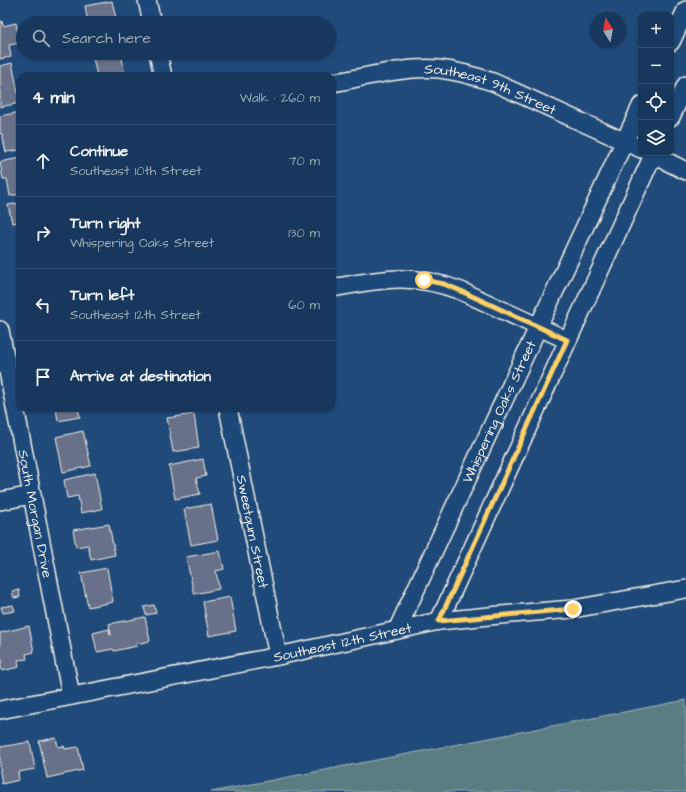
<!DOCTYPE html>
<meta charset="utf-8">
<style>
body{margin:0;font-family:"Architects Daughter",sans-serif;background:#244365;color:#f1f3f6}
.controls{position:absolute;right:12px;top:12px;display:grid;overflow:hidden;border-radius:8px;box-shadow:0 1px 3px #0004}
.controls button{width:36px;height:36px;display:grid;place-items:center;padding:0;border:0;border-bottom:1px solid #365272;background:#17385c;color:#f1f3f6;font:20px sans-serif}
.compass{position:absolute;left:590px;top:12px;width:36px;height:36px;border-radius:50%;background:#17385c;box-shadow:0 1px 3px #0004;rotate:349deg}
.stop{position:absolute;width:12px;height:12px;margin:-9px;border:3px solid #ffd166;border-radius:50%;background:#fff}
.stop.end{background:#ffd166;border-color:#fff;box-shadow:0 1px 4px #0008}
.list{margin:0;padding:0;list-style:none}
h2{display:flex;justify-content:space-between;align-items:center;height:52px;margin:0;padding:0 16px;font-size:17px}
h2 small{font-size:13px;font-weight:400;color:#9eacbb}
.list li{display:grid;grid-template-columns:26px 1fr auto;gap:12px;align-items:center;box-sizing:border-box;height:72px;padding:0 16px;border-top:1px solid #365272}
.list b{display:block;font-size:15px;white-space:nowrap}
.list p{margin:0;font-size:13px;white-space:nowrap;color:#9eacbb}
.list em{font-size:13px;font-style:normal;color:#9eacbb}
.icon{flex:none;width:22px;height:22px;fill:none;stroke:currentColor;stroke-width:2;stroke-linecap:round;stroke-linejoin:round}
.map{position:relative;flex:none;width:686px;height:792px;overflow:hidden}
.search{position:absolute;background:#17385c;box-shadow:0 1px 3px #0004;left:16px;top:16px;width:320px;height:44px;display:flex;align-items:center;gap:10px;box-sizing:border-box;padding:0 14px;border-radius:22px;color:#9eacbb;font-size:15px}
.panel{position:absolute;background:#17385c;box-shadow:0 1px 3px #0004;left:16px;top:72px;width:320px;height:340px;border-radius:12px}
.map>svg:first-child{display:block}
.green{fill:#5a7d82;stroke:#a7b7b5}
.building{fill:#687189;stroke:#f4f1e8}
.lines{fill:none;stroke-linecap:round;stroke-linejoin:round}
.minor-casing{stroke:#f4f1e8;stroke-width:20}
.minor{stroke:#1f4a7a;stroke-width:17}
.route{stroke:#ffd166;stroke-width:5}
.labels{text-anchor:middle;stroke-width:3;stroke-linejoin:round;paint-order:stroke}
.street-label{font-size:14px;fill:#f4f1e8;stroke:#1f4a7a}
</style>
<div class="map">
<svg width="686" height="792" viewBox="0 0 686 792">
<rect width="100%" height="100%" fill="#1f4a7a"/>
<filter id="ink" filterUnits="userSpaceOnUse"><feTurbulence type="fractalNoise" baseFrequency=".025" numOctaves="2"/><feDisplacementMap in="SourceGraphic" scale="8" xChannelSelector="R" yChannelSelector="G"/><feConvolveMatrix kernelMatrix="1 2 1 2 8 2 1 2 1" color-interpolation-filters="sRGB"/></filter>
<g filter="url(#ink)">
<!-- green -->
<path class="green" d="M686,700V792H211Z"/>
<!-- building -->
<path class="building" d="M112,1L117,23H88L85,6Z
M0,21H2L3,26L16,23L20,43L9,45L11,57L0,59Z
M92,53H121L125,76H97Z
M12,63L20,103L0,107V66Z
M20,112V150L6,152L2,134H0V116Z
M20,158V194L10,196L7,179H3L0,162Z
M20,203V222L12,223L8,205Z
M56,408H78L80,417L58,421Z
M194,414L199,448L173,452L167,418Z
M83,431L91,466L63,472L56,437Z
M203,459L206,476L196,478L200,494L175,499L169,466Z
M95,473L102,509L81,513L78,496L67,498L64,480Z
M211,504L218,540L191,545L184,509Z
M109,524L115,555L91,560L88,545L76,547L73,530Z
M220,551L224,569L216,571L219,589L194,594L186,557Z
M107,568L113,602L88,607L81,573Z
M19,590L20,597L14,598L12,591Z
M230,597L236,631L209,636L203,602Z
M13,605L15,611L3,613L1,607Z
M154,605L156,613L146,615L144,607Z
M145,617L150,641L136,644L137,646L114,651L113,649L97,652L93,633L109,629L110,635H111L109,624Z
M29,626L34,652L26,654L27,659L18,660L19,667L2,671L0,662H2L0,653V633Z
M56,738L58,747L64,746L65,749L78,747L83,770L47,778L39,741Z
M30,742L35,769L18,772L19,780L2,784L0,772V747Z"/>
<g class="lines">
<!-- minor casing -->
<g class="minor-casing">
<g id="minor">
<path d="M147,0L152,23"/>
<path d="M671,42L686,10"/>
<path d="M158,53L163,76"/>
<path id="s1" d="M332,83C365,77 406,66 439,69C457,71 475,76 493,82L641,149"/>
<path d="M671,117L686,85"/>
<path d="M650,153L686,171"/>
<path d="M332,288C381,279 412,272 461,291L567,340"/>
<path id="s2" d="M0,330L71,696"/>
<path id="s3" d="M228,408L278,656"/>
<path d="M0,501L32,495"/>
<path d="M439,621L654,153"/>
<path id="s4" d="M397,630L641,106"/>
<path id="s5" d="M0,710L278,656L439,621L489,616L573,609L686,589"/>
</g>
</g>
<!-- minor -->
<use href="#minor" class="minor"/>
</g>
</g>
<g class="lines" filter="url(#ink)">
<!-- route -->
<path class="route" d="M424,280L444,284L461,291L567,340L439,621L573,609"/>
</g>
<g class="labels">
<!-- street labels -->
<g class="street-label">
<text dy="5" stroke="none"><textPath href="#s1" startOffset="163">Southeast 9th Street</textPath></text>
<text dy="5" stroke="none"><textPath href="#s4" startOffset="241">Whispering Oaks Street</textPath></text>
<text dy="5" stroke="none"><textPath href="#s2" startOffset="187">South Morgan Drive</textPath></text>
<text dy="5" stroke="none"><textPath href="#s3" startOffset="126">Sweetgum Street</textPath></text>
<text dy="5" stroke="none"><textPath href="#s5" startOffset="349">Southeast 12th Street</textPath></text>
</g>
</g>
</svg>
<div class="controls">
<button>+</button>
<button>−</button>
<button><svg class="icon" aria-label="locate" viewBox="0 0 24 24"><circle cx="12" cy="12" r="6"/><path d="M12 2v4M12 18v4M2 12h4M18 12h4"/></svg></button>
<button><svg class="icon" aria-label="layers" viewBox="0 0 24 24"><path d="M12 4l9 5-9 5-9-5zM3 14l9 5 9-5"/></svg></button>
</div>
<svg class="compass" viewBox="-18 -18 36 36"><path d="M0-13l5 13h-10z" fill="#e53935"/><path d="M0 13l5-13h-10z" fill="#9eacbb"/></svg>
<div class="stop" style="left:424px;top:280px"></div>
<div class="stop end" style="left:573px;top:609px"></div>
<div class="search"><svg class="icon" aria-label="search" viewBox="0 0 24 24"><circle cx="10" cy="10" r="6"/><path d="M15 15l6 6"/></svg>Search here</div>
<section class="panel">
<h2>4 min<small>Walk · 260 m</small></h2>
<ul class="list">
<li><svg class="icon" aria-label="ahead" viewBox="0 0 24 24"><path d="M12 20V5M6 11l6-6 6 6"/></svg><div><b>Continue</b><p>Southeast 10th Street</p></div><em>70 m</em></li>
<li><svg class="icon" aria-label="right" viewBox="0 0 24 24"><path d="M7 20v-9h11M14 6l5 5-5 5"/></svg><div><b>Turn right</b><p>Whispering Oaks Street</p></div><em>130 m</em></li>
<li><svg class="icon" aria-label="left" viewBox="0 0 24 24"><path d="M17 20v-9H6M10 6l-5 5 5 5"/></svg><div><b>Turn left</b><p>Southeast 12th Street</p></div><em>60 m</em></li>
<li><svg class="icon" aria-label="arrive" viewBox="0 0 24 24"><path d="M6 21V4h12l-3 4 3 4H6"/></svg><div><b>Arrive at destination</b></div></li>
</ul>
</section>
</div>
